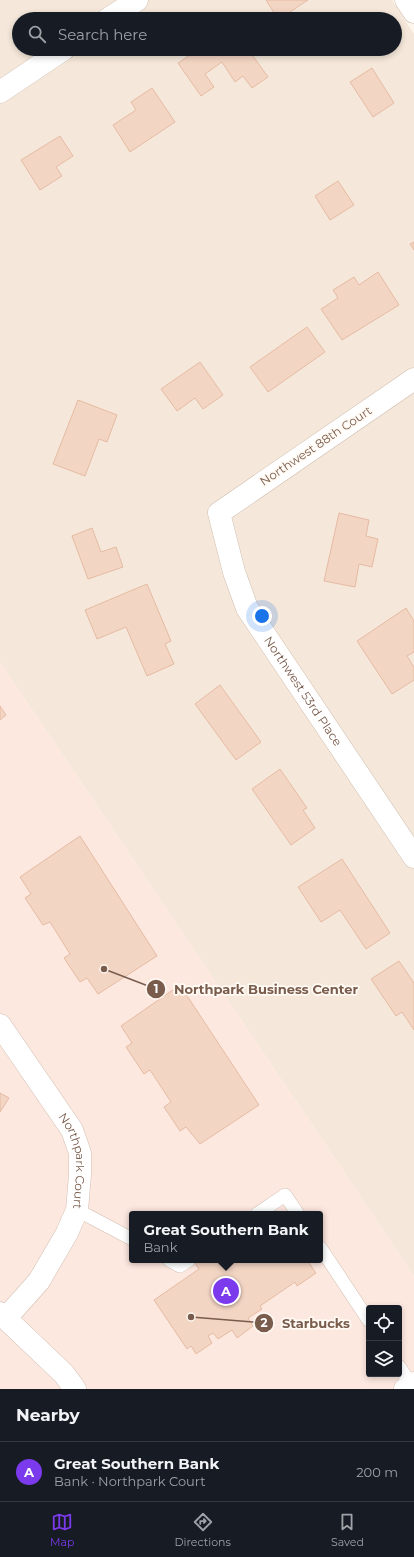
<!DOCTYPE html>
<meta charset="utf-8">
<style>
body{margin:0;font-family:Montserrat,sans-serif;background:#20242c;color:#f1f3f6}
.controls{position:absolute;right:12px;bottom:12px;display:grid;overflow:hidden;border-radius:4px;box-shadow:0 2px 6px #0003}
.controls button{width:36px;height:36px;display:grid;place-items:center;padding:0;border:0;border-bottom:1px solid #363941;background:#171b24;color:#f1f3f6;font:20px sans-serif}
.you{position:absolute;left:262px;top:616px;width:14px;height:14px;margin:-10px;border:3px solid #fff;border-radius:50%;background:#1a73e8;box-shadow:0 0 0 6px #1a73e833}
.badge{display:grid;place-items:center;width:26px;height:26px;border-radius:50%;background:#7c3aed;color:#fff;font-size:13px;font-weight:700}
.pin{position:absolute;translate:-50% -50%;border:2px solid #fff;box-shadow:0 1px 4px #0006}
.popup{position:absolute;left:129px;top:1211px;width:194px;height:52px;box-sizing:border-box;display:grid;place-content:center;border-radius:4px;background:#171b24;filter:drop-shadow(0 1px 3px #0005);font-size:13px;white-space:nowrap;color:#9ea1a6}
.popup b{font-size:15px;color:#f1f3f6}
.popup::after{content:'';position:absolute;left:50%;top:100%;margin-left:-8px;border:8px solid transparent;border-top-color:#171b24}
.list{margin:0;padding:0;list-style:none}
h2{display:flex;justify-content:space-between;align-items:center;height:52px;margin:0;padding:0 16px;font-size:17px}
h2 small{font-size:13px;font-weight:400;color:#9ea1a6}
.list li{display:grid;grid-template-columns:26px 1fr auto;gap:12px;align-items:center;box-sizing:border-box;height:60px;padding:0 16px;border-top:1px solid #363941}
.list b{display:block;font-size:15px;white-space:nowrap}
.list p{margin:0;font-size:13px;white-space:nowrap;color:#9ea1a6}
.list em{font-size:13px;font-style:normal;color:#9ea1a6}
.icon{flex:none;width:22px;height:22px;fill:none;stroke:currentColor;stroke-width:2;stroke-linecap:round;stroke-linejoin:round}
.map{position:relative;flex:none;width:414px;height:1389px;overflow:hidden}
.search{position:absolute;background:#171b24;box-shadow:0 2px 6px #0003;left:12px;right:12px;top:12px;height:44px;display:flex;align-items:center;gap:10px;box-sizing:border-box;padding:0 14px;border-radius:22px;color:#9ea1a6;font-size:15px}
.sheet{height:112px;background:#171b24}
nav{display:flex;justify-content:space-around;align-items:center;box-sizing:border-box;height:56px;border-top:1px solid #363941;background:#171b24;font-size:11px;color:#9ea1a6}
nav a{display:grid;justify-items:center;gap:2px}
nav .on{color:#7c3aed}
.map>svg:first-child{display:block}
.residential{fill:#f5e8da;fill-rule:evenodd}
.commercial{fill:#fde8e0;fill-rule:evenodd}
.building{fill:#f3d5c3;stroke:#e6bba3}
.lines{fill:none;stroke-linecap:round;stroke-linejoin:round}
.service-casing{stroke:#d1beb0;stroke-width:14}
.minor-casing{stroke:#d1beb0;stroke-width:23}
.tertiary-casing{stroke:#d1beb0;stroke-width:23}
.secondary-casing{stroke:#d6c0b0;stroke-width:23}
.service{stroke:#fff;stroke-width:13}
.minor{stroke:#fff;stroke-width:22}
.tertiary{stroke:#fff;stroke-width:22}
.secondary{stroke:#fff;stroke-width:22}
.labels{text-anchor:middle;stroke-width:3.5;stroke-linejoin:round;paint-order:stroke}
.street-label{font-size:12px;fill:#7a5c4d;stroke:#fffaf3}
.leader{fill:none;stroke:#7a5c4d;stroke-width:1.5}
.callout-dot{fill:#7a5c4d;stroke:#fffaf3;stroke-width:1.5}
.mark-label{font-size:12px;text-anchor:middle;font-weight:bold;fill:#fff}
.callout-label{font-size:13px;text-anchor:middle;font-weight:bold;fill:#7a5c4d;stroke:#fffaf3;stroke-width:3.5;stroke-linejoin:round;paint-order:stroke}
</style>
<div class="map">
<svg width="414" height="1389" viewBox="0 0 414 1389">
<rect width="100%" height="100%" fill="#fdf6ec"/>
<!-- residential -->
<path class="residential" d="M0,0H392L414,34V1276L0,662ZM19,19H395V49H19Z"/>
<!-- commercial -->
<path class="commercial" d="M0,662L414,1276V1383L405,1389H0ZM132,1214H320V1260H132ZM369,1308H399V1374H369Z"/>
<!-- building -->
<path class="building" d="M266,0H308L290,12L294,18L291,19H278Z
M199,49H248L268,77L252,88L243,76L235,82L222,62L205,74L214,87L201,96L178,63Z
M372,68L394,103L373,117L350,82Z
M152,88L175,122L130,152L113,125L136,110L131,102Z
M60,136L73,156L56,167L62,176L40,190L21,160Z
M338,181L354,205L330,220L315,196Z
M414,242V250L410,244Z
M378,272L399,305L342,340L321,309L338,298L333,290L354,277L359,285Z
M307,327L325,352L268,392L250,367Z
M200,362L223,395L203,409L195,398L177,411L161,389Z
M78,400L117,415L107,442L99,439L85,476L53,464Z
M339,513L369,520L366,536L378,539L372,567L359,564L355,587L324,581Z
M92,528L101,552L116,547L123,567L88,579L72,536Z
M147,584L171,641L165,644L174,664L147,676L126,627L97,639L85,610Z
M406,608L414,621V652L407,656L414,667V680L392,694L357,641Z
M220,685L261,742L236,760L195,704Z
M0,706L6,715L0,720Z
M280,769L307,808L303,810L315,828L291,845L252,789Z
M80,836L157,956L98,994L87,978L80,982L64,958L70,954L50,922L43,925L25,898L31,894L20,877Z
M342,859L390,933L366,949L340,910L321,922L298,887Z
M399,961L414,983V1030L402,1012L396,1016L371,979Z
M180,985L259,1105L200,1144L186,1127L180,1131L164,1107L171,1102L150,1070L144,1074L126,1047L132,1043L121,1026Z
M0,1093L9,1098L0,1112Z
M193,1260H307L316,1273L297,1286L295,1282L260,1306L262,1309L248,1318L253,1326L237,1338L232,1330L218,1339L213,1333L208,1336L212,1343L196,1354L191,1346L187,1349L154,1300L199,1269Z"/>
<g class="lines">
<!-- service casing -->
<g class="service-casing">
<path id="service" d="M77,1210L132,1239
M257,1214L285,1195L298,1214
M320,1247L369,1321
M169,1260L180,1266L189,1260
M399,1366L411,1385"/>
</g>
<!-- minor casing -->
<g class="minor-casing">
<g id="minor">
<path d="M108,19L137,0"/>
<path d="M0,92L64,49"/>
<path id="s1" d="M414,379L219,513L234,572L247,608L414,857"/>
<path id="s2" d="M0,1025L72,1130L80,1153V1175L77,1210L67,1233L39,1281L6,1318"/>
</g>
</g>
<!-- tertiary casing -->
<g class="tertiary-casing">
<path id="tertiary" d="M406,0L414,12
M0,1313L64,1374L75,1389"/>
</g>
<!-- secondary casing -->
<g class="secondary-casing">
<path id="secondary" d="M405,1389L414,1383"/>
</g>
<!-- service -->
<use href="#service" class="service"/>
<!-- minor -->
<use href="#minor" class="minor"/>
<!-- tertiary -->
<use href="#tertiary" class="tertiary"/>
<!-- secondary -->
<use href="#secondary" class="secondary"/>
</g>
<g class="labels">
<!-- street labels -->
<g class="street-label">
<text transform="translate(316 446) rotate(-34)" y="4">Northwest 88th Court</text>
<text dy="4" stroke="none"><textPath href="#s1" startOffset="436">Northwest 53rd Place</textPath></text>
<text dy="4" stroke="none"><textPath href="#s2" startOffset="158">Northpark Court</textPath></text>
</g>
</g>
<!-- callouts -->
<path class="leader" d="M104 969L156 989M191 1317L264 1323"/>
<g class="callout-dot">
<circle cx="104" cy="969" r="4"/>
<circle cx="191" cy="1317" r="4"/>
<circle cx="156" cy="989" r="10"/>
<circle cx="264" cy="1323" r="10"/>
</g>
<g class="mark-label">
<text x="156" y="993">1</text>
<text x="264" y="1327">2</text>
</g>
<g class="callout-label">
<text x="266" y="994">Northpark Business Center</text>
<text x="316" y="1328">Starbucks</text>
</g>
</svg>
<div class="controls">
<button><svg class="icon" aria-label="locate" viewBox="0 0 24 24"><circle cx="12" cy="12" r="6"/><path d="M12 2v4M12 18v4M2 12h4M18 12h4"/></svg></button>
<button><svg class="icon" aria-label="layers" viewBox="0 0 24 24"><path d="M12 4l9 5-9 5-9-5zM3 14l9 5 9-5"/></svg></button>
</div>
<div class="you"></div>
<div class="pin badge" style="left:226px;top:1291px">A</div>
<div class="popup"><b>Great Southern Bank</b>Bank</div>
<div class="search"><svg class="icon" aria-label="search" viewBox="0 0 24 24"><circle cx="10" cy="10" r="6"/><path d="M15 15l6 6"/></svg>Search here</div>
</div>
<section class="sheet">
<h2>Nearby<small></small></h2>
<ul class="list">
<li><span class="badge">A</span><div><b>Great Southern Bank</b><p>Bank · Northpark Court</p></div><em>200 m</em></li>
</ul>
</section>
<nav>
<a class="on"><svg class="icon" aria-label="map" viewBox="0 0 24 24"><path d="M3 6l6-2 6 2 6-2v14l-6 2-6-2-6 2zM9 4v14M15 6v14"/></svg>Map</a>
<a><svg class="icon" aria-label="directions" viewBox="0 0 24 24"><path d="M12 3l9 9-9 9-9-9zM9 14v-3h6M13 9l2 2-2 2"/></svg>Directions</a>
<a><svg class="icon" aria-label="saved" viewBox="0 0 24 24"><path d="M7 4h10v16l-5-4-5 4z"/></svg>Saved</a>
</nav>
